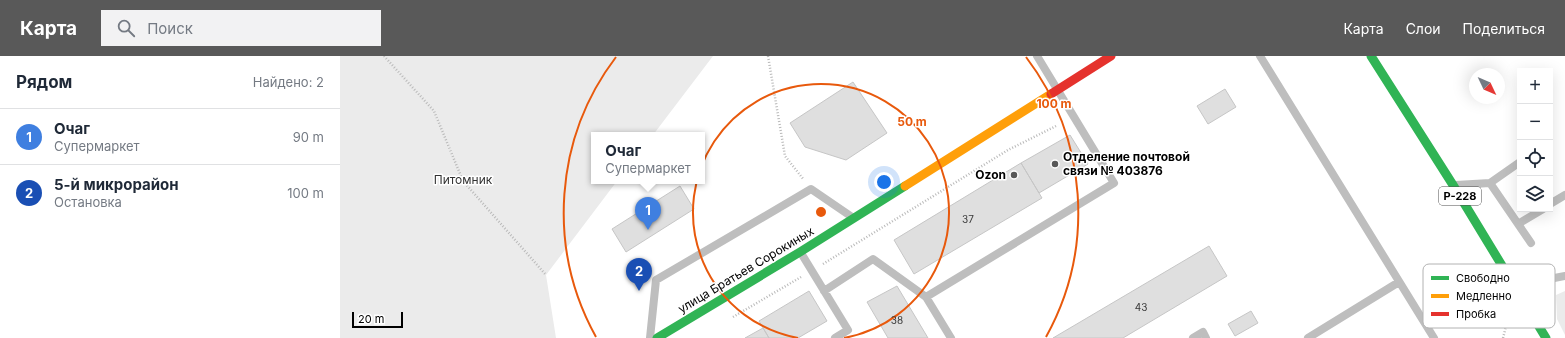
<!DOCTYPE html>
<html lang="ru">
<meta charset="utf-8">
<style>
body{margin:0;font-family:Inter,sans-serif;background:#f2f2f3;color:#1f2937}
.controls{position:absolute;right:12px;top:12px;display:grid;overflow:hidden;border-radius:0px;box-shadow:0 4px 16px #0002}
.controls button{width:36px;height:36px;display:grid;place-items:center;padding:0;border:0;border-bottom:1px solid #e0e1e3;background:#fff;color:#1f2937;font:20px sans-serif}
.compass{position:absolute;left:1129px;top:12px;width:36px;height:36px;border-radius:50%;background:#fff;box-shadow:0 4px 16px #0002;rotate:134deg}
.scale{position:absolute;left:12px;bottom:10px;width:51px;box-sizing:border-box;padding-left:4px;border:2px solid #000;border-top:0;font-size:11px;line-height:14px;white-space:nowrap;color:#000;-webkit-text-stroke:3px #fff;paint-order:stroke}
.you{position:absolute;left:544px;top:126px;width:14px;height:14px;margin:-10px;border:3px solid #fff;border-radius:50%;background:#1a73e8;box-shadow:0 0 0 6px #1a73e833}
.badge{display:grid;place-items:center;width:26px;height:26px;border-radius:50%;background:#595959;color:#fff;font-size:13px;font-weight:700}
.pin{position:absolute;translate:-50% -33px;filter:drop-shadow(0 1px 2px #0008)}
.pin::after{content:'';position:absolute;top:21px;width:14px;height:12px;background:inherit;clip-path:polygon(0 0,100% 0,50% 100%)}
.popup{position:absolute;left:251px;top:76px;width:114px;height:52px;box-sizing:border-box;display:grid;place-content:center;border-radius:0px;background:#fff;filter:drop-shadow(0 1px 3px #0005);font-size:13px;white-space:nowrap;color:#747a83}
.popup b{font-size:15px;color:#1f2937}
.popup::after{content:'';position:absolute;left:50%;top:100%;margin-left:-8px;border:8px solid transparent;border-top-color:#fff}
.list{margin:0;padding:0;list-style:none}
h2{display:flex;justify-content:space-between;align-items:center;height:52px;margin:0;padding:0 16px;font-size:17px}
h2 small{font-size:13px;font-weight:400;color:#747a83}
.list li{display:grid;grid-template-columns:26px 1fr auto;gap:12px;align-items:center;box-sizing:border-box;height:56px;padding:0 16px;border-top:1px solid #e0e1e3}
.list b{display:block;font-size:15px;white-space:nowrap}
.list p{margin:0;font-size:13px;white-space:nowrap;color:#747a83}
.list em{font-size:13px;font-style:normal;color:#747a83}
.icon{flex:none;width:22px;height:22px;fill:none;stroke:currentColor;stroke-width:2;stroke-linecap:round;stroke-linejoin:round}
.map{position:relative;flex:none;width:1225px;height:282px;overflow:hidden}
header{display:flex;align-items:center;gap:24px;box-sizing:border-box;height:56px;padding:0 20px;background:#595959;color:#fff}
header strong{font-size:19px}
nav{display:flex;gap:22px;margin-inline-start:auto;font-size:14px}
.search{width:280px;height:36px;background:#f2f2f3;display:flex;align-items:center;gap:10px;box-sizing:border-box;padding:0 14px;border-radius:0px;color:#747a83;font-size:15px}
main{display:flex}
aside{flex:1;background:#fff}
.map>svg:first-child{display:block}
.green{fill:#ebebeb}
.building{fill:#dfdfdf;stroke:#c6c6c6}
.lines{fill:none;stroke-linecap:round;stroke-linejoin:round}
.path{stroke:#b9b9b9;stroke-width:2.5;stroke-dasharray:1 2;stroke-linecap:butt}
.lane{stroke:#bebebe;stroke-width:8}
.fast{stroke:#30b455;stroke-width:9}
.slow{stroke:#ff9f0a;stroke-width:9}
.jam{stroke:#e5322d;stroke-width:9}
.ring{fill:none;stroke:#e8590c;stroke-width:2}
.poi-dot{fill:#595959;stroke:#fff;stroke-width:1.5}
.labels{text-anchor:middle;stroke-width:3;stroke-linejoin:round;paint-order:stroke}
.number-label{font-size:10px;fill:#383838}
.shield{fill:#fff;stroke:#4c4c4c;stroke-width:1}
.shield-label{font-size:11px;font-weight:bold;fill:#000}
.poi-label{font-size:12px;font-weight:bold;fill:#000;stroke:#fff;text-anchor:start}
.park-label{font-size:12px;fill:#323232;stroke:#fff}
.street-label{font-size:12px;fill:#000;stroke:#fff}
.key{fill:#fff;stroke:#b2b2b2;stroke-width:1}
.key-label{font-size:11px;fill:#000}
.centre{fill:#e8590c;stroke:#fff;stroke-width:2}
.ring-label{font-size:12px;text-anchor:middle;font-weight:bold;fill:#e8590c;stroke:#fff;stroke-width:3;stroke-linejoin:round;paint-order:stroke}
</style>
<header>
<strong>Карта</strong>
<div class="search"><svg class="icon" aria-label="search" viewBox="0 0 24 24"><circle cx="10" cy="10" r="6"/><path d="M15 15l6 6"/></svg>Поиск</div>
<nav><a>Карта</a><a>Слои</a><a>Поделиться</a></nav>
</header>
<main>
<aside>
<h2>Рядом<small>Найдено: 2</small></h2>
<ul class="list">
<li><span class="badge" style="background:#3f7fe0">1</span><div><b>Очаг</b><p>Супермаркет</p></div><em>90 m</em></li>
<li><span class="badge" style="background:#1a4fb4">2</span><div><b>5-й микрорайон</b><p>Остановка</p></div><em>100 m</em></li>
</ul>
</aside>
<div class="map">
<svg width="1225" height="282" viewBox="0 0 1225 282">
<rect width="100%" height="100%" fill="#fff"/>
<!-- green -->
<path class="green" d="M0,0H373L313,79H254V125H277L206,219L216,282H0Z
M1225,235V279L1217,263L1216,239Z"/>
<!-- building -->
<path class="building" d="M513,26L547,77L506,104L465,91L450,67Z
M885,33L896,51L868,68L857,50Z
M730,79L748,108L699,137L681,107Z
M681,107L702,142L574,218L554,184Z
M340,130L354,153L286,196L272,173Z
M869,190L887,220L783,282H713Z
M557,230L588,282H548L527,246Z
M469,235L487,265L458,282H429L419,265Z
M911,255L918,267L895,280L888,268Z
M423,272L429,282H405Z"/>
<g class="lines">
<!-- path -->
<path class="path" d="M44,0L94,55L123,125L206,219
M428,0L445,100L464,124
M483,208L668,94L716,70
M393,261L461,221
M1163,282L1169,259"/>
<!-- lane -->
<path class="lane" d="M920,0L1094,282
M1150,127L1180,106
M1116,129L1150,127L1191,187
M1210,148L1225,139
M1178,168L1203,153
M461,197L508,274L495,282
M484,235L533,203L586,241
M1180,238L1204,224L1225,220
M310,282L316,224L471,133L512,161
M611,282L586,241L774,127L697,0
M853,282L863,276L866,282
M968,282L1059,226"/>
<!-- fast -->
<path class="fast" d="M1031,0L1113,129L1206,282
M317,282L460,196L565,130"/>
<!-- slow -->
<path class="slow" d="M565,130L711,38"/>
<!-- jam -->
<path class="jam" d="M711,38L771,0"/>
</g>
<!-- distance rings -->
<g class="ring">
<path d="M458 282A128 128 0 1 1 504 282"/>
<path d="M256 281A257 257 0 0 1 276 1M686 1A257 257 0 0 1 706 281"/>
</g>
<!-- markers -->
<g class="poi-dot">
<circle cx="715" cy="108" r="4"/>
<circle cx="674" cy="119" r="4"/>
</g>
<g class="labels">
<!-- number labels -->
<g class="number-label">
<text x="628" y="167">37</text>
<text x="801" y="255">43</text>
<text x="557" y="268">38</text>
</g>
<!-- shield labels -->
<rect class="shield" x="1099" y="131" width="42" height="18" rx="3"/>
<g class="shield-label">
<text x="1120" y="144">Р-228</text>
</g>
<!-- poi labels -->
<g class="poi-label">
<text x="723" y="105">Отделение почтовой<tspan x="723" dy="14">связи № 403876</tspan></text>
<text x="666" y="123" text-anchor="end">Ozon</text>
</g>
<!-- park labels -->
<g class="park-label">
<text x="123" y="128">Питомник</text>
</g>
<!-- street labels -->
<g class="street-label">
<text transform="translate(406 214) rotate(-31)" y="4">улица Братьев Сорокиных</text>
</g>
</g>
<!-- legend -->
<rect x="1083" y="208" width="132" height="64" rx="6" class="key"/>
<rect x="1091" y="220" width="18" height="4" fill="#30b455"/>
<rect x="1091" y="238" width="18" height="4" fill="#ff9f0a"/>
<rect x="1091" y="256" width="18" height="4" fill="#e5322d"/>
<g class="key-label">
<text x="1116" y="226">Свободно</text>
<text x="1116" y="244">Медленно</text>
<text x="1116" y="262">Пробка</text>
</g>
<circle cx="481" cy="156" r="6" class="centre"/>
<g class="ring-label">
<text x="714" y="52">100 m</text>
<text x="572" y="70">50 m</text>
</g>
</svg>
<div class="controls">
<button>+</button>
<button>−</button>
<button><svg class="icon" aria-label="locate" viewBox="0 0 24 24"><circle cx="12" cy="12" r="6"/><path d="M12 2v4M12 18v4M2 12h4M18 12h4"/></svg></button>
<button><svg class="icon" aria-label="layers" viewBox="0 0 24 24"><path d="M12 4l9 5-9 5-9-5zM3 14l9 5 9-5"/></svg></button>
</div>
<svg class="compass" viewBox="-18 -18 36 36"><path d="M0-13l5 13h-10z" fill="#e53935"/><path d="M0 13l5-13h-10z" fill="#747a83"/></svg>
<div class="scale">20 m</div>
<div class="you"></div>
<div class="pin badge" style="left:308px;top:174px;background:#3f7fe0">1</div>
<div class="popup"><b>Очаг</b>Супермаркет</div>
<div class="pin badge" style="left:299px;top:235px;background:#1a4fb4">2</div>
</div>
</main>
